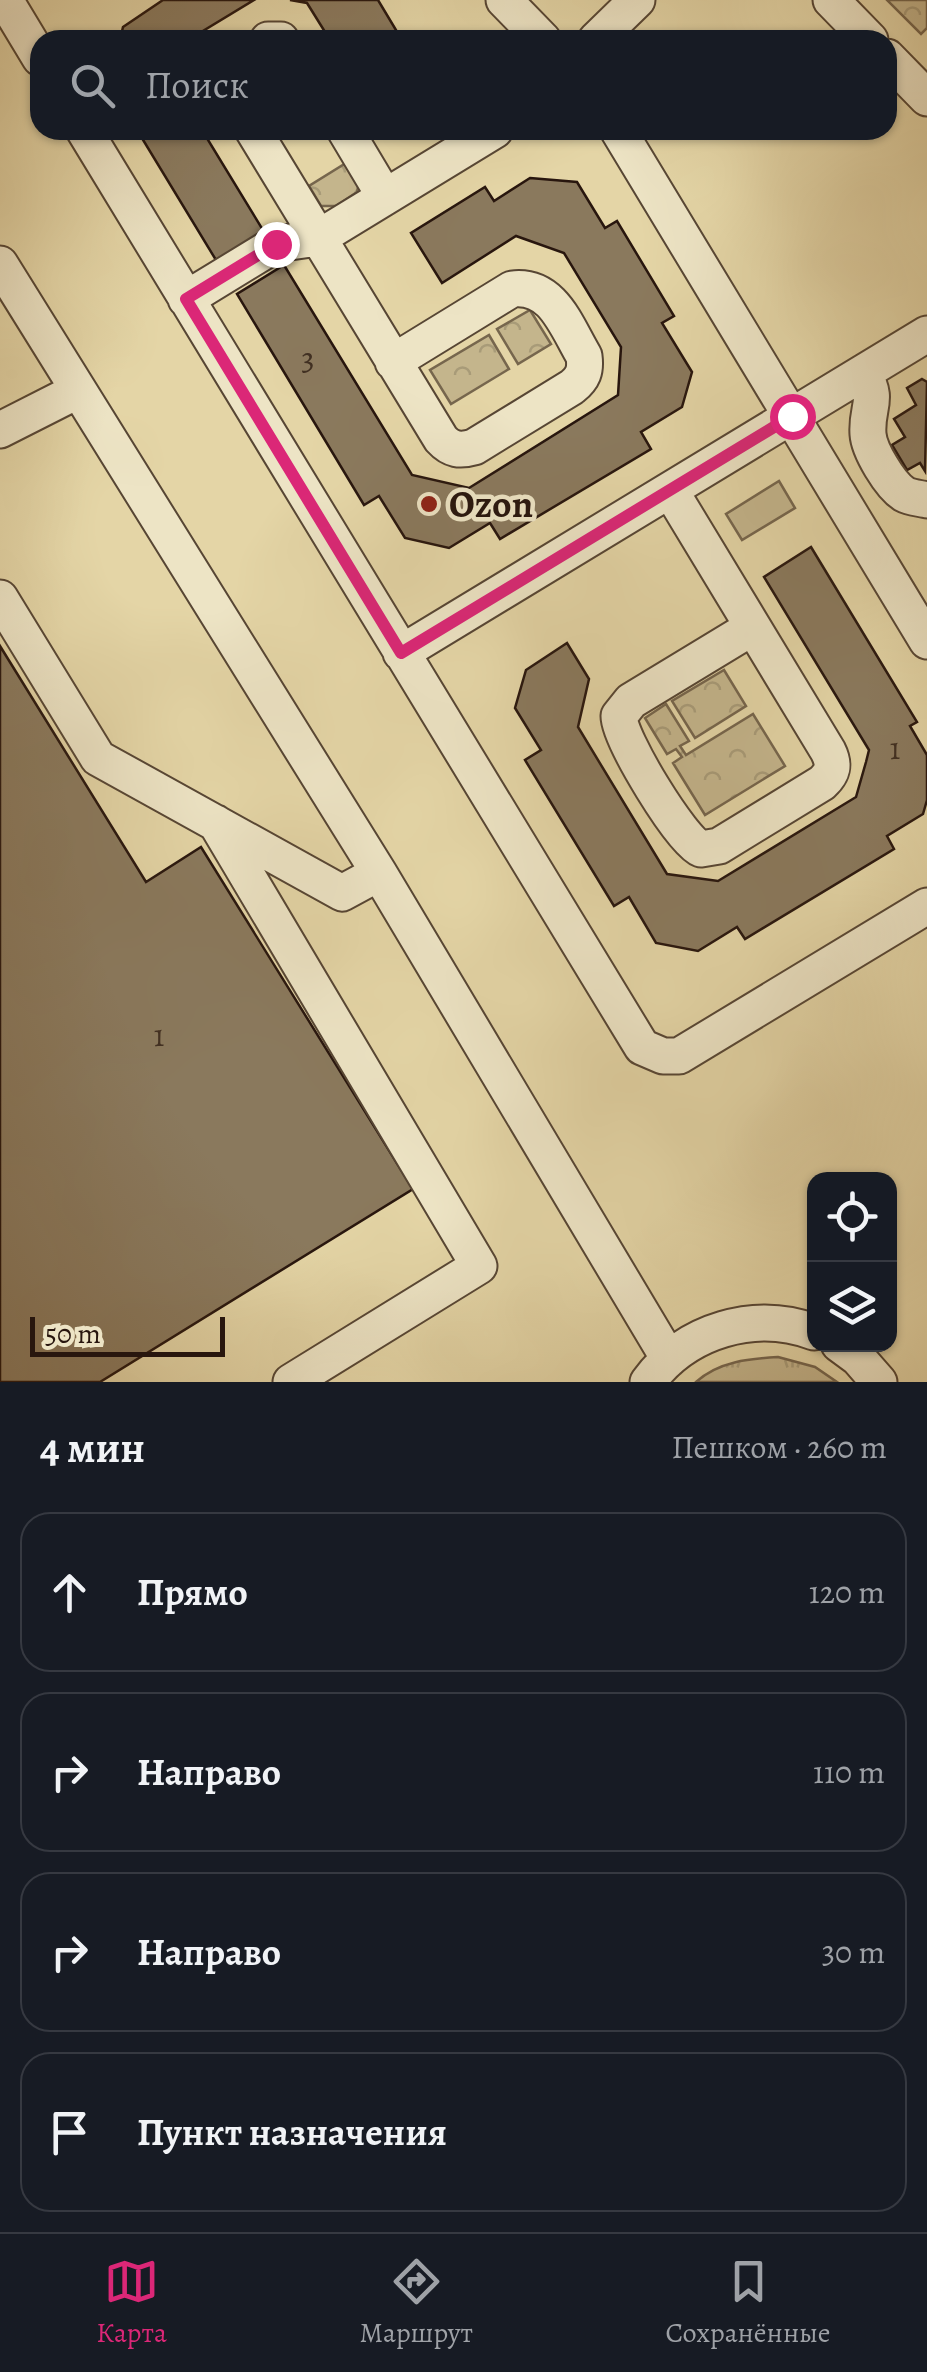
<!DOCTYPE html>
<html lang="ru">
<meta charset="utf-8">
<style>
body{margin:0;font-family:Alegreya,serif;background:#242831;color:#f1f3f6}
.controls{position:absolute;right:30px;bottom:30px;display:grid;overflow:hidden;border-radius:20px;box-shadow:0 2px 8px #0004}
.controls button{width:90px;height:90px;display:grid;place-items:center;padding:0;border:0;border-bottom:2px solid #363941;background:#171b24;color:#f1f3f6;font:50px sans-serif}
.scale{position:absolute;left:30px;bottom:25px;width:195px;box-sizing:border-box;padding-left:10px;border:5px solid #28160e;border-top:0;font-size:28px;line-height:35px;white-space:nowrap;color:#28160e;-webkit-text-stroke:8px #ede4c5;paint-order:stroke}
.stop{position:absolute;width:30px;height:30px;margin:-22px;border:8px solid #db2777;border-radius:50%;background:#fff}
.stop.end{background:#db2777;border-color:#fff;box-shadow:0 2px 10px #0008}
.list{margin:0;padding:0;list-style:none}
h2{display:flex;justify-content:space-between;align-items:center;height:130px;margin:0;padding:0 40px;font-size:42px}
h2 small{font-size:32px;font-weight:400;color:#9ea1a6}
.list li{display:grid;grid-template-columns:65px 1fr auto;gap:30px;align-items:center;box-sizing:border-box;height:160px;margin:0 20px 20px;padding:0 20px;border:2px solid #363941;border-radius:30px}
.list b{display:block;font-size:38px;white-space:nowrap}
.list em{font-size:32px;font-style:normal;color:#9ea1a6}
.icon{flex:none;width:55px;height:55px;fill:none;stroke:currentColor;stroke-width:2;stroke-linecap:round;stroke-linejoin:round}
.map{position:relative;flex:none;width:927px;height:1382px;overflow:hidden}
.search{position:absolute;background:#171b24;box-shadow:0 2px 8px #0004;left:30px;right:30px;top:30px;height:110px;display:flex;align-items:center;gap:25px;box-sizing:border-box;padding:0 35px;border-radius:30px;color:#9ea1a6;font-size:38px}
.sheet{height:850px;background:#171b24}
nav{display:flex;justify-content:space-around;align-items:center;box-sizing:border-box;height:140px;border-top:2px solid #363941;background:#171b24;font-size:28px;color:#9ea1a6}
nav a{display:grid;justify-items:center;gap:5px}
nav .on{color:#db2777}
.map>svg:first-child{display:block}
.grass{fill:url(#grass-tufts);stroke:#76664d;stroke-width:2.5}
.forest{fill:url(#forest-crowns);stroke:#76664d;stroke-width:2.5}
.pitch{fill:#c4b58c;stroke:#76664d;stroke-width:2.5}
.building{fill:#8a795d;stroke:#28160e;stroke-width:2.5}
.lines{fill:none;stroke-linecap:round;stroke-linejoin:round}
.minor-casing{stroke:#574634;stroke-width:39}
.minor{stroke:#ede4c5;stroke-width:35}
.route{stroke:#db2777;stroke-width:12}
.poi-dot{fill:#8f2418;stroke:#ede4c5;stroke-width:4}
.labels{text-anchor:middle;stroke-width:9;stroke-linejoin:round;paint-order:stroke}
.number-label{font-size:32px;fill:#402f22}
.poi-label{font-size:38px;font-weight:bold;fill:#28160e;stroke:#ede4c5;text-anchor:start}
</style>
<div class="map">
<svg width="927" height="1382" viewBox="0 0 927 1382">
<defs>
<pattern id="grass-tufts" width="24" height="20" patternUnits="userSpaceOnUse" patternTransform="scale(2.5)"><rect width="24" height="20" fill="#c4b58c"/><path d="M3 7l-1-3M5 7V3M7 7l1-3M15 17l-1-3M17 17v-4M19 17l1-3" fill="none" stroke="#a89b78"/></pattern>
<pattern id="forest-crowns" width="20" height="18" patternUnits="userSpaceOnUse" patternTransform="scale(2.5)"><rect width="20" height="18" fill="#c4b58c"/><path d="M2 6a3 3 0 1 1 6 0M12 15a3 3 0 1 1 6 0" fill="none" stroke="#a89b78"/></pattern>
</defs>
<rect width="100%" height="100%" fill="#e4d5a6"/>
<filter id="stains"><feTurbulence type="fractalNoise" baseFrequency=".002" numOctaves="4"/><feColorMatrix values="0 0 0 0 .2 0 0 0 0 .09 0 0 0 0 .02 0 0 0 .5 -.17"/></filter>
<radialGradient id="worn" r=".72"><stop offset=".6" stop-color="#630" stop-opacity="0"/><stop offset="1" stop-color="#630" stop-opacity=".3"/></radialGradient>
<!-- grass -->
<path class="grass" d="M778,1357L815,1367L837,1382H696C719,1361 749,1359 778,1357Z"/>
<!-- forest -->
<path class="forest" d="M887,0H927V28L921,34Z
M346,163L359,183L357,192L336,206H321L309,186Z
M530,310L551,344L518,364L497,329Z
M489,335L509,369L451,404L430,370Z
M724,670L746,706L695,738L672,701Z
M666,704L689,741L680,746L686,755L753,714L785,766L705,815L673,763L682,757L676,749L667,754L645,718Z"/>
<!-- pitch -->
<path class="pitch" d="M779,481L795,508L742,540L726,514Z"/>
<!-- building -->
<path class="building" d="M163,0H254L188,40H120L123,27Z
M290,0H378L402,40H330L307,3Z
M137,130H202L266,235L219,265Z
M530,178L577,182L605,228L617,221L674,316L662,323L692,372L682,407L641,432L651,449L500,539L490,523L449,548L405,538L379,496L364,505L237,294L284,265L412,475L469,488L618,395L621,347L564,253L516,236L442,283L411,233L485,187L494,201Z
M922,379L927,382L925,471L920,463L907,470L892,445L905,437L894,419L916,405L907,388Z
M811,547L917,722L910,726L927,755V800L923,814L887,836L894,849L745,939L737,927L698,951L656,943L629,897L614,906L525,760L541,750L515,708L526,670L567,643L589,679L578,727L667,874L718,881L856,797L866,762L869,750L764,577Z
M0,646L146,882L201,847L413,1189L100,1382H0Z"/>
<g class="lines">
<!-- minor casing -->
<g class="minor-casing">
<path id="minor" d="M5,0L40,58
M504,0L543,40
M831,0L870,40
M268,40H281
M596,40L637,0
M887,57L927,98
M84,130L642,1047L663,1056H679L927,906
M253,130L441,439C451,450 460,451 474,447L572,387C583,378 586,371 584,356C566,326 553,284 512,289L393,362
M345,130L385,197
M618,130L927,641
M0,264L379,873L669,1359
M186,299L276,244L318,238L495,130
M863,373C880,401 866,406 868,434C869,450 890,485 904,494C911,498 920,498 927,500
M0,430L77,391
M670,490L828,751C835,765 833,773 822,783L719,846L701,849C682,842 618,737 619,716L631,701L753,627
M0,598L98,758L342,893L379,873
M401,653L927,334
M216,823L479,1266L291,1382
M839,1344L858,1358L879,1382
M648,1382C686,1330 755,1310 814,1332"/>
</g>
<!-- minor -->
<use href="#minor" class="minor"/>
</g>
<g class="lines">
<!-- route -->
<path class="route" d="M276,244L186,299L401,653L792,416"/>
</g>
<!-- markers -->
<circle class="poi-dot" cx="429" cy="504" r="10"/>
<g class="labels">
<!-- number labels -->
<g class="number-label">
<text x="308" y="370">3</text>
<text x="895" y="759">1</text>
<text x="159" y="1046">1</text>
</g>
<!-- poi labels -->
<g class="poi-label">
<text x="449" y="517">Ozon</text>
</g>
</g>
<rect width="100%" height="100%" filter="url(#stains)"/>
<rect width="100%" height="100%" fill="url(#worn)"/>
</svg>
<div class="controls">
<button><svg class="icon" aria-label="locate" viewBox="0 0 24 24"><circle cx="12" cy="12" r="6"/><path d="M12 2v4M12 18v4M2 12h4M18 12h4"/></svg></button>
<button><svg class="icon" aria-label="layers" viewBox="0 0 24 24"><path d="M12 4l9 5-9 5-9-5zM3 14l9 5 9-5"/></svg></button>
</div>
<div class="scale">50 m</div>
<div class="stop" style="left:792px;top:416px"></div>
<div class="stop end" style="left:276px;top:244px"></div>
<div class="search"><svg class="icon" aria-label="search" viewBox="0 0 24 24"><circle cx="10" cy="10" r="6"/><path d="M15 15l6 6"/></svg>Поиск</div>
</div>
<section class="sheet">
<h2>4 мин<small>Пешком · 260 m</small></h2>
<ul class="list">
<li><svg class="icon" aria-label="ahead" viewBox="0 0 24 24"><path d="M12 20V5M6 11l6-6 6 6"/></svg><div><b>Прямо</b></div><em>120 m</em></li>
<li><svg class="icon" aria-label="right" viewBox="0 0 24 24"><path d="M7 20v-9h11M14 6l5 5-5 5"/></svg><div><b>Направо</b></div><em>110 m</em></li>
<li><svg class="icon" aria-label="right" viewBox="0 0 24 24"><path d="M7 20v-9h11M14 6l5 5-5 5"/></svg><div><b>Направо</b></div><em>30 m</em></li>
<li><svg class="icon" aria-label="arrive" viewBox="0 0 24 24"><path d="M6 21V4h12l-3 4 3 4H6"/></svg><div><b>Пункт назначения</b></div></li>
</ul>
</section>
<nav>
<a class="on"><svg class="icon" aria-label="map" viewBox="0 0 24 24"><path d="M3 6l6-2 6 2 6-2v14l-6 2-6-2-6 2zM9 4v14M15 6v14"/></svg>Карта</a>
<a><svg class="icon" aria-label="directions" viewBox="0 0 24 24"><path d="M12 3l9 9-9 9-9-9zM9 14v-3h6M13 9l2 2-2 2"/></svg>Маршрут</a>
<a><svg class="icon" aria-label="saved" viewBox="0 0 24 24"><path d="M7 4h10v16l-5-4-5 4z"/></svg>Сохранённые</a>
</nav>
